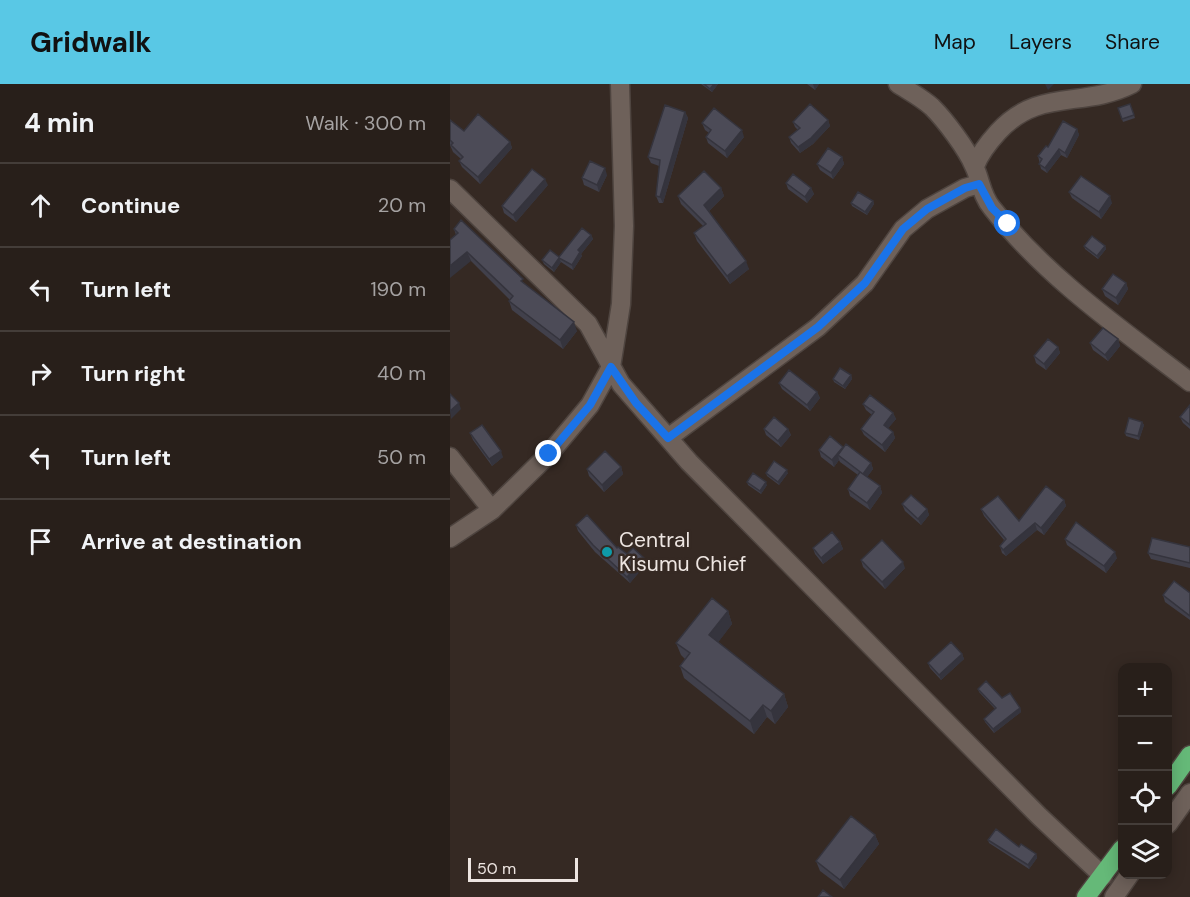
<!DOCTYPE html>
<meta charset="utf-8">
<style>
body{margin:0;font-family:"DM Sans",sans-serif;background:#342c27;color:#f1f3f6}
.controls{position:absolute;right:18px;bottom:18px;display:grid;overflow:hidden;border-radius:12px;box-shadow:0 3px 15px #0003}
.controls button{width:54px;height:54px;display:grid;place-items:center;padding:0;border:0;border-bottom:2px solid #443d39;background:#281f1a;color:#f1f3f6;font:30px sans-serif}
.scale{position:absolute;left:18px;bottom:15px;width:110px;box-sizing:border-box;padding-left:6px;border:3px solid #ede5e1;border-top:0;font-size:16px;line-height:21px;white-space:nowrap;color:#ede5e1;-webkit-text-stroke:4px #352923;paint-order:stroke}
.stop{position:absolute;width:18px;height:18px;margin:-14px;border:4px solid #1a73e8;border-radius:50%;background:#fff}
.stop.end{background:#1a73e8;border-color:#fff;box-shadow:0 2px 6px #0008}
.list{margin:0;padding:0;list-style:none}
h2{display:flex;justify-content:space-between;align-items:center;height:78px;margin:0;padding:0 24px;font-size:26px}
h2 small{font-size:20px;font-weight:400;color:#a5a2a2}
.list li{display:grid;grid-template-columns:39px 1fr auto;gap:18px;align-items:center;box-sizing:border-box;height:84px;padding:0 24px;border-top:2px solid #443d39}
.list b{display:block;font-size:22px;white-space:nowrap}
.list em{font-size:20px;font-style:normal;color:#a5a2a2}
.icon{flex:none;width:33px;height:33px;fill:none;stroke:currentColor;stroke-width:2;stroke-linecap:round;stroke-linejoin:round}
.map{position:relative;flex:none;width:740px;height:813px;overflow:hidden}
header{display:flex;align-items:center;gap:36px;box-sizing:border-box;height:84px;padding:0 30px;background:#59c8e5;color:#111}
header strong{font-size:28px}
nav{display:flex;gap:33px;margin-inline-start:auto;font-size:21px}
main{display:flex}
aside{flex:1;background:#281f1a}
.map>svg:first-child{display:block}
.lines{fill:none;stroke-linecap:round;stroke-linejoin:round}
.street-casing{stroke:#4e443f;stroke-width:21}
.highway-casing{stroke:#4e443f;stroke-width:21}
.street{stroke:#6e615a;stroke-width:18}
.highway{stroke:#65b978;stroke-width:18}
.wall{fill:#41404b}
.shaded-wall{fill:#35343d}
.building{fill:#4c4b57;stroke:#35343d;stroke-width:1.5}
.route{stroke:#1a73e8;stroke-width:8}
.culture-dot{fill:#0f9aa8;stroke:#352923;stroke-width:2}
.labels{text-anchor:middle;stroke-width:5;stroke-linejoin:round;paint-order:stroke}
.poi-label{font-size:21px;fill:#ede5e1;stroke:#352923;text-anchor:start}
</style>
<header>
<strong>Gridwalk</strong>
<nav><a>Map</a><a>Layers</a><a>Share</a></nav>
</header>
<main>
<aside>
<h2>4 min<small>Walk · 300 m</small></h2>
<ul class="list">
<li><svg class="icon" aria-label="ahead" viewBox="0 0 24 24"><path d="M12 20V5M6 11l6-6 6 6"/></svg><div><b>Continue</b></div><em>20 m</em></li>
<li><svg class="icon" aria-label="left" viewBox="0 0 24 24"><path d="M17 20v-9H6M10 6l-5 5 5 5"/></svg><div><b>Turn left</b></div><em>190 m</em></li>
<li><svg class="icon" aria-label="right" viewBox="0 0 24 24"><path d="M7 20v-9h11M14 6l5 5-5 5"/></svg><div><b>Turn right</b></div><em>40 m</em></li>
<li><svg class="icon" aria-label="left" viewBox="0 0 24 24"><path d="M17 20v-9H6M10 6l-5 5 5 5"/></svg><div><b>Turn left</b></div><em>50 m</em></li>
<li><svg class="icon" aria-label="arrive" viewBox="0 0 24 24"><path d="M6 21V4h12l-3 4 3 4H6"/></svg><div><b>Arrive at destination</b></div></li>
</ul>
</aside>
<div class="map">
<svg width="740" height="813" viewBox="0 0 740 813">
<rect width="100%" height="100%" fill="#352923"/>
<g class="lines">
<!-- street casing -->
<g class="street-casing">
<path id="street" d="M448,0C459,7 472,14 482,23C495,36 517,65 524,82C531,96 531,111 542,124C596,193 671,245 740,298
M525,82C530,69 538,59 548,48C589,3 633,25 682,0
M0,105L138,240L171,300L239,378L589,732L653,792
M218,354L368,243L415,199L453,145L477,125L515,104L529,100
M0,373L42,426
M0,454L42,426L99,370L140,321L161,283L171,220L174,142L170,0
M718,740L740,709
M664,813L680,790"/>
</g>
<!-- highway casing -->
<g class="highway-casing">
<path id="highway" d="M718,702L740,671
M636,813L672,765"/>
</g>
<!-- street -->
<use href="#street" class="street"/>
<!-- highway -->
<use href="#highway" class="highway"/>
</g>
<!-- wall -->
<path class="wall" d="M251,0H268L262,8Z
M357,0H369L365,6Z
M680,20L685,34L673,38L668,24Z
M235,28L238,34L213,119H209L206,112L209,82L201,79L198,73Z
M0,36L14,47L60,58L62,64L30,100L12,83L9,77L11,75L3,68L0,61Z
M378,36L380,42L363,60L350,69L341,59L339,53L348,46L345,43L343,38Z
M252,39L294,53L277,74L258,59L256,53L259,49L255,46Z
M627,45L629,51L617,74L611,71L597,89L591,85L588,72L598,63Z
M392,73L394,80L383,95L370,86L367,80Z
M157,91L149,108L134,101L132,94Z
M336,99L361,104L364,110L357,119L338,105Z
M98,101L66,138L54,129L52,122Z
M271,104L274,112L259,127L299,185L280,200L247,157L244,149L253,142L231,120L228,112Z
M619,108L662,119L651,135L622,114Z
M423,117L424,120L417,131L402,122L401,119Z
M4,145L75,200L127,247L113,265L62,226L59,217L60,216L21,177L6,151Z
M141,151L143,155L131,170L132,172L123,186L111,178L104,188L94,180L92,176L109,173Z
M634,162H655L656,165L648,175L635,165Z
M676,199L678,205L668,221L655,212L652,205Z
M668,255L670,262L658,277L643,266L640,259Z
M608,263L610,269L596,286L586,279L584,272Z
M401,291L402,295L395,305L384,298L383,295Z
M329,299L367,308L370,314L360,327L332,305Z
M413,320L443,329L446,335L438,344L443,348L445,354L435,368L414,351L411,345L422,331L416,326Z
M740,321V345L733,339L730,333Z
M692,338L694,341L689,356L676,352L675,349Z
M314,345H338L341,351L331,363L316,351Z
M20,349L53,373L42,382L23,356Z
M393,363V364L421,379L423,385L417,393L430,402L432,409L420,426L400,412L398,405L408,391L390,378L389,376L384,383L371,373L369,366Z
M171,383L173,390L154,408L139,392L137,385Z
M316,389H338L329,401L317,392Z
M297,398L317,401L311,410L298,401Z
M614,416L616,422L594,451L587,446L556,472L552,469L550,462L554,456L534,432L531,425L569,437Z
M452,420L477,425L479,431L471,441L455,427Z
M126,441L177,470L196,480L180,499L145,468L128,447Z
M615,455L667,474L656,489L617,461Z
M390,458L393,465L373,480L365,470L363,464Z
M740,463V484L701,475L698,469Z
M411,476L455,484L435,505L413,483Z
M740,509V536L715,518L713,511Z
M278,527L282,540L268,558L334,610L338,623L325,640L317,633L304,650L234,594L230,582L235,575L231,571L226,559Z
M512,570L514,575L491,596L480,584L478,579Z
M528,605L552,614L570,624L571,628L544,649L535,638L534,635L545,625L529,608Z
M425,751L429,760L394,805L370,787L366,777Z
M538,756L586,770L587,774L579,785L539,759Z"/>
<!-- shaded-wall -->
<path class="shaded-wall" d="M264,0H268L262,8L260,5Z
M363,0H369L365,6Z
M595,0H604L598,6Z
M235,28L238,34L213,119L210,113Z
M378,36L380,42L363,60L350,69L348,63Z
M627,45L629,51L617,74L615,69Z
M292,46L294,53L277,74L275,67Z
M60,58L62,64L30,100L28,93Z
M609,65L611,71L597,89L595,84Z
M392,73L394,80L383,95L381,89Z
M155,84L157,91L149,108L147,101Z
M95,95L98,101L66,138L63,131Z
M271,104L274,112L257,129L254,121Z
M361,104L364,110L357,119L355,113Z
M660,112L662,119L651,135L649,128Z
M423,117L424,120L417,131L415,128Z
M141,151L143,155L131,170L132,172L123,186L122,181L128,166Z
M655,162L656,165L648,175L647,172Z
M17,168L21,177L0,194V182Z
M109,174L111,178L104,188L102,184Z
M296,177L299,185L280,200L277,192Z
M676,199L678,205L668,221L666,214Z
M124,238L127,247L113,265L110,256Z
M668,255L670,262L658,277L655,271Z
M608,263L610,269L596,286L594,280Z
M401,291L402,295L395,305L393,302Z
M367,308L370,314L360,327L357,321Z
M9,319L11,325L1,335L0,327Z
M443,329L446,335L436,347L434,341Z
M692,338L694,341L689,356L688,352Z
M338,345L341,351L331,363L328,357Z
M443,348L445,354L435,368L432,361Z
M393,363L395,369L388,371L389,376L384,383L382,376Z
M51,367L53,373L42,382L39,375Z
M421,379L423,385L415,396L413,390Z
M171,383L173,390L154,408L152,401Z
M337,386L338,389L329,401L328,398Z
M316,398L317,401L311,410L310,407Z
M430,402L432,409L420,426L417,419Z
M614,416L616,422L594,451L591,444Z
M477,425L479,431L471,441L468,435Z
M585,439L587,446L556,472L553,466Z
M390,458L393,465L373,480L371,474Z
M665,468L667,474L656,489L654,482Z
M194,474L196,480L180,499L177,493Z
M453,478L455,484L435,505L432,498Z
M278,527L282,540L264,564L259,551Z
M512,570L514,575L491,596L489,591Z
M334,610L338,623L325,640L321,627Z
M313,621L317,633L304,650L300,637Z
M570,624L571,628L544,649L543,645Z
M425,751L429,760L394,805L390,796Z
M586,770L587,774L579,785L578,781Z"/>
<!-- building -->
<path class="building" d="M254,0H264L260,5Z
M360,20L378,36L361,54L348,63L339,53L350,44L343,38Z
M680,20L684,31L672,35L668,24Z
M215,21L235,28L210,113L206,112L210,76L198,73Z
M264,24L292,46L275,67L256,53L261,46L252,39Z
M28,30L60,58L28,93L9,77L13,73L1,61L3,59L0,56V36L14,47Z
M613,37L627,45L615,69L609,65L595,84L589,80L592,75L588,72L596,62L598,63Z
M378,64L392,73L381,89L367,80Z
M140,77L155,84L147,101L132,94Z
M82,85L95,95L63,131L52,122Z
M254,87L271,104L254,121L296,177L277,192L244,149L256,140L228,112Z
M343,90L361,104L355,113L336,99Z
M631,92L660,112L649,128L619,108Z
M408,108L423,117L415,128L401,119Z
M11,136L73,195L71,197L124,238L110,256L59,217L63,212L17,168L0,182V156L8,149L4,145Z
M132,144L141,151L128,166L130,168L122,181L109,174L102,184L92,176L100,166L109,173Z
M642,152L655,162L647,172L634,162Z
M663,190L676,199L666,214L652,205Z
M653,244L668,255L655,271L640,259Z
M598,255L608,263L594,280L584,272Z
M390,284L401,291L393,302L383,295Z
M339,286L367,308L357,321L329,299Z
M0,310L9,319L0,327Z
M420,311L443,329L434,341L443,348L432,361L411,345L424,328L413,320Z
M740,321V341L730,333Z
M324,333L338,345L328,357L314,345Z
M679,334L692,338L688,352L675,349Z
M32,341L51,367L39,375L20,349Z
M380,352L393,363L382,376L369,366Z
M396,360L421,379L413,390L388,371Z
M155,367L171,383L152,401L137,385Z
M324,377L337,386L328,398L316,389Z
M410,388L430,402L417,419L398,405Z
M303,389L316,398L310,407L297,398Z
M596,402L614,416L591,444L585,439L553,466L550,462L556,455L531,425L548,412L569,437Z
M461,411L477,425L468,435L452,420Z
M137,431L167,464L168,463L177,470L183,464L194,474L177,493L143,461L126,441Z
M626,438L665,468L654,482L615,455Z
M382,448L390,458L371,474L363,464Z
M702,454L740,463V479L698,469Z
M432,456L453,478L432,498L411,476Z
M724,497L740,509V532L713,511Z
M262,514L278,527L259,551L334,610L321,627L313,621L300,637L230,582L240,569L226,559Z
M501,558L512,570L489,591L478,579Z
M536,597L552,614L560,609L570,624L543,645L534,635L546,624L528,605Z
M401,732L425,751L390,796L366,777Z
M546,745L569,763L571,760L586,770L578,781L538,756Z
M373,806L382,813H368Z"/>
<g class="lines">
<!-- route -->
<path class="route" d="M99,370L140,321L161,283L186,319L218,354L368,243L415,199L453,145L477,125L515,104L529,100L542,124L558,140"/>
</g>
<!-- markers -->
<circle class="culture-dot" cx="157" cy="468" r="6"/>
<g class="labels">
<!-- poi labels -->
<g class="poi-label">
<text x="169" y="463">Central<tspan x="169" dy="24">Kisumu Chief</tspan></text>
</g>
</g>
</svg>
<div class="controls">
<button>+</button>
<button>−</button>
<button><svg class="icon" aria-label="locate" viewBox="0 0 24 24"><circle cx="12" cy="12" r="6"/><path d="M12 2v4M12 18v4M2 12h4M18 12h4"/></svg></button>
<button><svg class="icon" aria-label="layers" viewBox="0 0 24 24"><path d="M12 4l9 5-9 5-9-5zM3 14l9 5 9-5"/></svg></button>
</div>
<div class="scale">50 m</div>
<div class="stop" style="left:558px;top:140px"></div>
<div class="stop end" style="left:99px;top:370px"></div>
</div>
</main>
